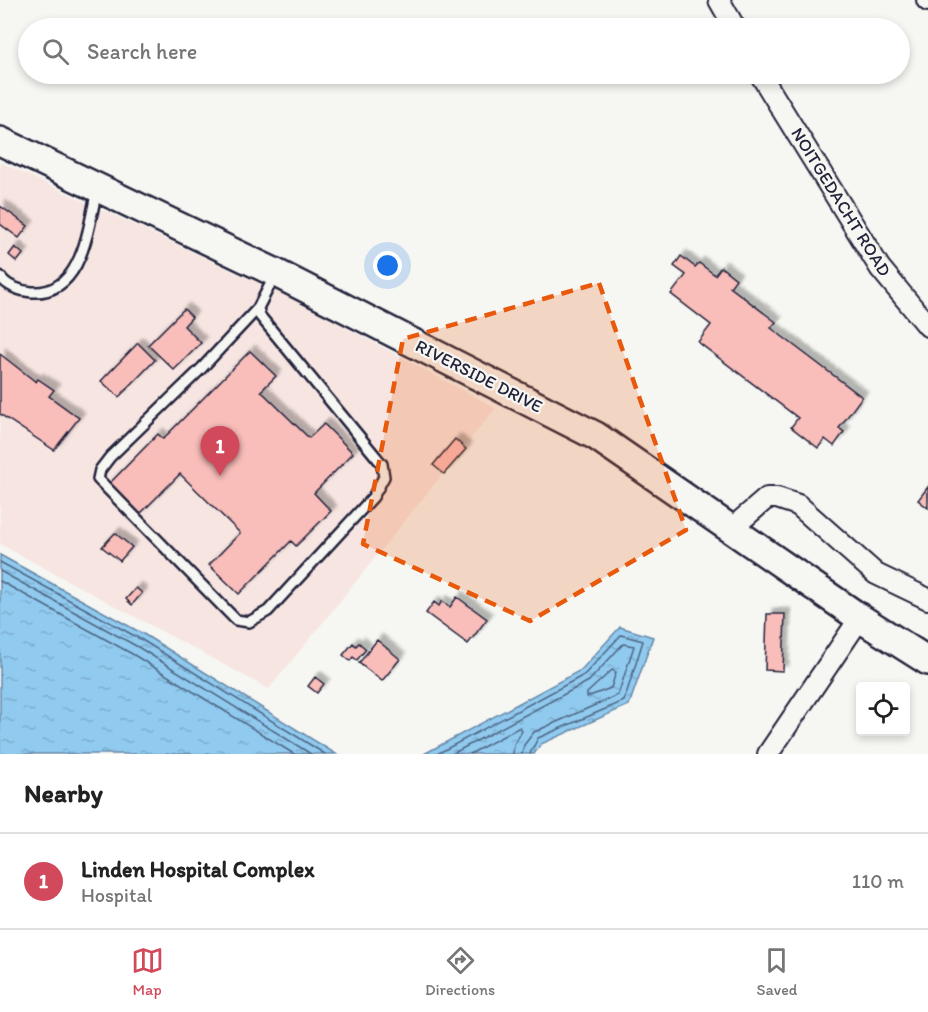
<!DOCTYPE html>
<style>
body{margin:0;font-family:Itim,sans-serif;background:#f2f2f2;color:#222}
.controls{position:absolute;right:18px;bottom:18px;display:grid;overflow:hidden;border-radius:6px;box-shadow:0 3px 9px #0003}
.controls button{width:54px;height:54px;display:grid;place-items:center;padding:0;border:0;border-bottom:2px solid #e0e0e0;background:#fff;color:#222;font:30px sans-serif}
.you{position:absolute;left:388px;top:266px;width:21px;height:21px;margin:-15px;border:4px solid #fff;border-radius:50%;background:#1a73e8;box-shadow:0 0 0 9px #1a73e833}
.badge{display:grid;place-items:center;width:39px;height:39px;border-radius:50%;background:#d1495b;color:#fff;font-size:20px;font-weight:700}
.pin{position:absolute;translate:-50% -50px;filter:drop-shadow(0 2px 3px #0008)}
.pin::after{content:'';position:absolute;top:32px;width:21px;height:18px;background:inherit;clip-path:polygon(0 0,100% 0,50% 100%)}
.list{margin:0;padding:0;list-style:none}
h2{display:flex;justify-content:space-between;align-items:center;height:78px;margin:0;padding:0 24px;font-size:26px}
h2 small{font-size:20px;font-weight:400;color:#767676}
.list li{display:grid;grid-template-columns:39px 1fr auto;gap:18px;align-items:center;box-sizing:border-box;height:96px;padding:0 24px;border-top:2px solid #e0e0e0}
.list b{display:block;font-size:22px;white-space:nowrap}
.list p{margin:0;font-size:20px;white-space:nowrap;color:#767676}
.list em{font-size:20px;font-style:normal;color:#767676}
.icon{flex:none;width:33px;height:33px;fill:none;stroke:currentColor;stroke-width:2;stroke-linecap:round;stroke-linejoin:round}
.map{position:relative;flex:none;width:928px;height:754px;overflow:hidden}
.search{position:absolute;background:#fff;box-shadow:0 3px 9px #0003;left:18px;right:18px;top:18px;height:66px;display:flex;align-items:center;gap:15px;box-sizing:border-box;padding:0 21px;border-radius:33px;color:#767676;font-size:22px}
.sheet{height:174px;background:#fff}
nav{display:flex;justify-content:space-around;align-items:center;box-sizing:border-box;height:84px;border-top:2px solid #e0e0e0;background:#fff;font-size:16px;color:#767676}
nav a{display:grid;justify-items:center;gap:3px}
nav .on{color:#d1495b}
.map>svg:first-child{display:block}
.built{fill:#f7e5e1}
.water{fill:url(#water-ripples);stroke:#6487a7;stroke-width:1.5}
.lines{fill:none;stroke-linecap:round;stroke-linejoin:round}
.shore{stroke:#4e6583;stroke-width:1.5}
.building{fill:#f9bdba;stroke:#22223b;stroke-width:1.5;filter:url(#shadow)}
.lane-casing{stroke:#22223b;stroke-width:14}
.street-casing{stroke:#22223b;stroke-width:24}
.secondary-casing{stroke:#22223b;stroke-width:32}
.lane{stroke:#f6f6f2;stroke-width:9}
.street{stroke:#f6f6f2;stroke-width:20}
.secondary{stroke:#f6f6f2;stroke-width:27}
.marked{fill:#e8590c;fill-opacity:0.2;stroke:#e8590c;stroke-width:4.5;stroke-dasharray:12 8;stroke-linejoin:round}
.labels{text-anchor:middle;stroke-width:4.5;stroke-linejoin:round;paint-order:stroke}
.street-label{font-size:18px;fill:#22223b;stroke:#f6f6f2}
</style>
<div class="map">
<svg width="928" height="754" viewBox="0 0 928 754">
<defs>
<pattern id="water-ripples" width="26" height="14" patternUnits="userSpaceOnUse" patternTransform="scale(1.5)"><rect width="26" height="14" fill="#90caef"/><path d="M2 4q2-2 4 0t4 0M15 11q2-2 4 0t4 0" fill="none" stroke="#7cadce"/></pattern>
<filter id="shadow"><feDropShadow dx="5.5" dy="-5.5" stdDeviation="1.5" flood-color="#0004"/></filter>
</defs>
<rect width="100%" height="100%" fill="#f6f6f2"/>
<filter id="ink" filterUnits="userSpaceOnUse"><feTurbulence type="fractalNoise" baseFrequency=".0167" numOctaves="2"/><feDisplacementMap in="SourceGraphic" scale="12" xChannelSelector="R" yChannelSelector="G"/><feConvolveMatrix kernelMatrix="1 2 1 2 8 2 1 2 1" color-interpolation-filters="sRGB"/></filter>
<g filter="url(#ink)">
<!-- built -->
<path class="built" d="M0,162L291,298L496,408L269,689L0,544Z"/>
<!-- water -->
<path class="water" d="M0,555L145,635L336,754H0Z
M620,627L653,637L629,705L541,744L534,754H424L581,670Z"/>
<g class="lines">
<!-- shore -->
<path class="shore" d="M0,562L142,640L325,754
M0,571L138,647L311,754
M0,581L134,655L294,754
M612,670L616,672L611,688L587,697V693Z
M437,754L584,675L621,635L643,641L624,701L538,738L530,754
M452,754L589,681L623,644L634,646L618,695L534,732L524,745L522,754
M470,754L520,727L522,731L514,745L513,754"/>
</g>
<!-- building -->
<path class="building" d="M0,206L28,226L19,238L0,224Z
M15,247L23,254L17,262L9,255Z
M681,256L695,267L699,263L715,275L721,267L736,279L730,287L776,322L771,328L862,397L839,428L844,432L834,446L825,439L818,448L791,427L798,418L698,342L711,325L671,294L686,275L674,266Z
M184,309L192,317L184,326L201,343L174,370L148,345Z
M138,343L155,360L119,397L101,381Z
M250,351L276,376L261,391L309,438L324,424L353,453L314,493L331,511L296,546L291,541L239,594L209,565L240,533L180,474L138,516L107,486L158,434L163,439Z
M0,354L36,382L38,379L54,390L49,396L79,418L54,450L0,414Z
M455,439L466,449L444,474L433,465Z
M928,487V508L918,500Z
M115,533L132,547L120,561L102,547Z
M136,588L142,593L132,605L126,599Z
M457,597L487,619L468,644L426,613L434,602L439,606L442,601L450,607Z
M767,614H785L783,671L765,670Z
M377,640L400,659L382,681L359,663Z
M353,643L356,646L359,643L366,649L357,660L353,657L350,661L343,655Z
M315,677L324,684L317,693L308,686Z"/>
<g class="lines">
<!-- lane casing -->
<g class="lane-casing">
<path id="lane" d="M0,276C6,286 20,291 32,292C83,295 88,227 97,190
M258,308L201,369L110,457L100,470L98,479L236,620L249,622L268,611L373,497L384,477L382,464L260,316L258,308L275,275"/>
</g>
<!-- street casing -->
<g class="street-casing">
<path id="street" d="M719,0L735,28
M927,0L928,1
M760,74L880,268L928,326
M731,529L767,498H777L798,505L876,574L928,599
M768,754L860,618"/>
</g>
<!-- secondary casing -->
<g class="secondary-casing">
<path id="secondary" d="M0,141L276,273L596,436L860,618L928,661"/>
</g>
<!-- lane -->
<use href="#lane" class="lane"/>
<!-- street -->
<use href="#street" class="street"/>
<!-- secondary -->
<use href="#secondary" class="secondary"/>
</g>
</g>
<!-- marked area -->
<path class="marked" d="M599,283L686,530L530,621L363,544L403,339Z"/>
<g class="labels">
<!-- street labels -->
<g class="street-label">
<text transform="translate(841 202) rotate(58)" y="6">NOITGEDACHT ROAD</text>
<text transform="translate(479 376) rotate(27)" y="6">RIVERSIDE DRIVE</text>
</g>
</g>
</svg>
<div class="controls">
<button><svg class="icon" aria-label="locate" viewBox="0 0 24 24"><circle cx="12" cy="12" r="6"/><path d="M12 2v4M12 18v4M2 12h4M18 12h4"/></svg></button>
</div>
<div class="you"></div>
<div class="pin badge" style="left:220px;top:476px">1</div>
<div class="search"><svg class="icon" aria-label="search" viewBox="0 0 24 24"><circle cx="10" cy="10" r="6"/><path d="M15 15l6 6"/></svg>Search here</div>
</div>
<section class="sheet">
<h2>Nearby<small></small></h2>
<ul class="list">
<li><span class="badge">1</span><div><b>Linden Hospital Complex</b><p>Hospital</p></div><em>110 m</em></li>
</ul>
</section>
<nav>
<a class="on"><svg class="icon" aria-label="map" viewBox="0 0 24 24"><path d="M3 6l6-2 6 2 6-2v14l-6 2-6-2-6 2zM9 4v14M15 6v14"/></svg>Map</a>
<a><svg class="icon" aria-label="directions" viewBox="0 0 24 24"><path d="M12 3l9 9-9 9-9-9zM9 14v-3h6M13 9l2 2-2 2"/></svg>Directions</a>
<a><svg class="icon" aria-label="saved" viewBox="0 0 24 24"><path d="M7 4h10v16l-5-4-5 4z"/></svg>Saved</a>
</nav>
